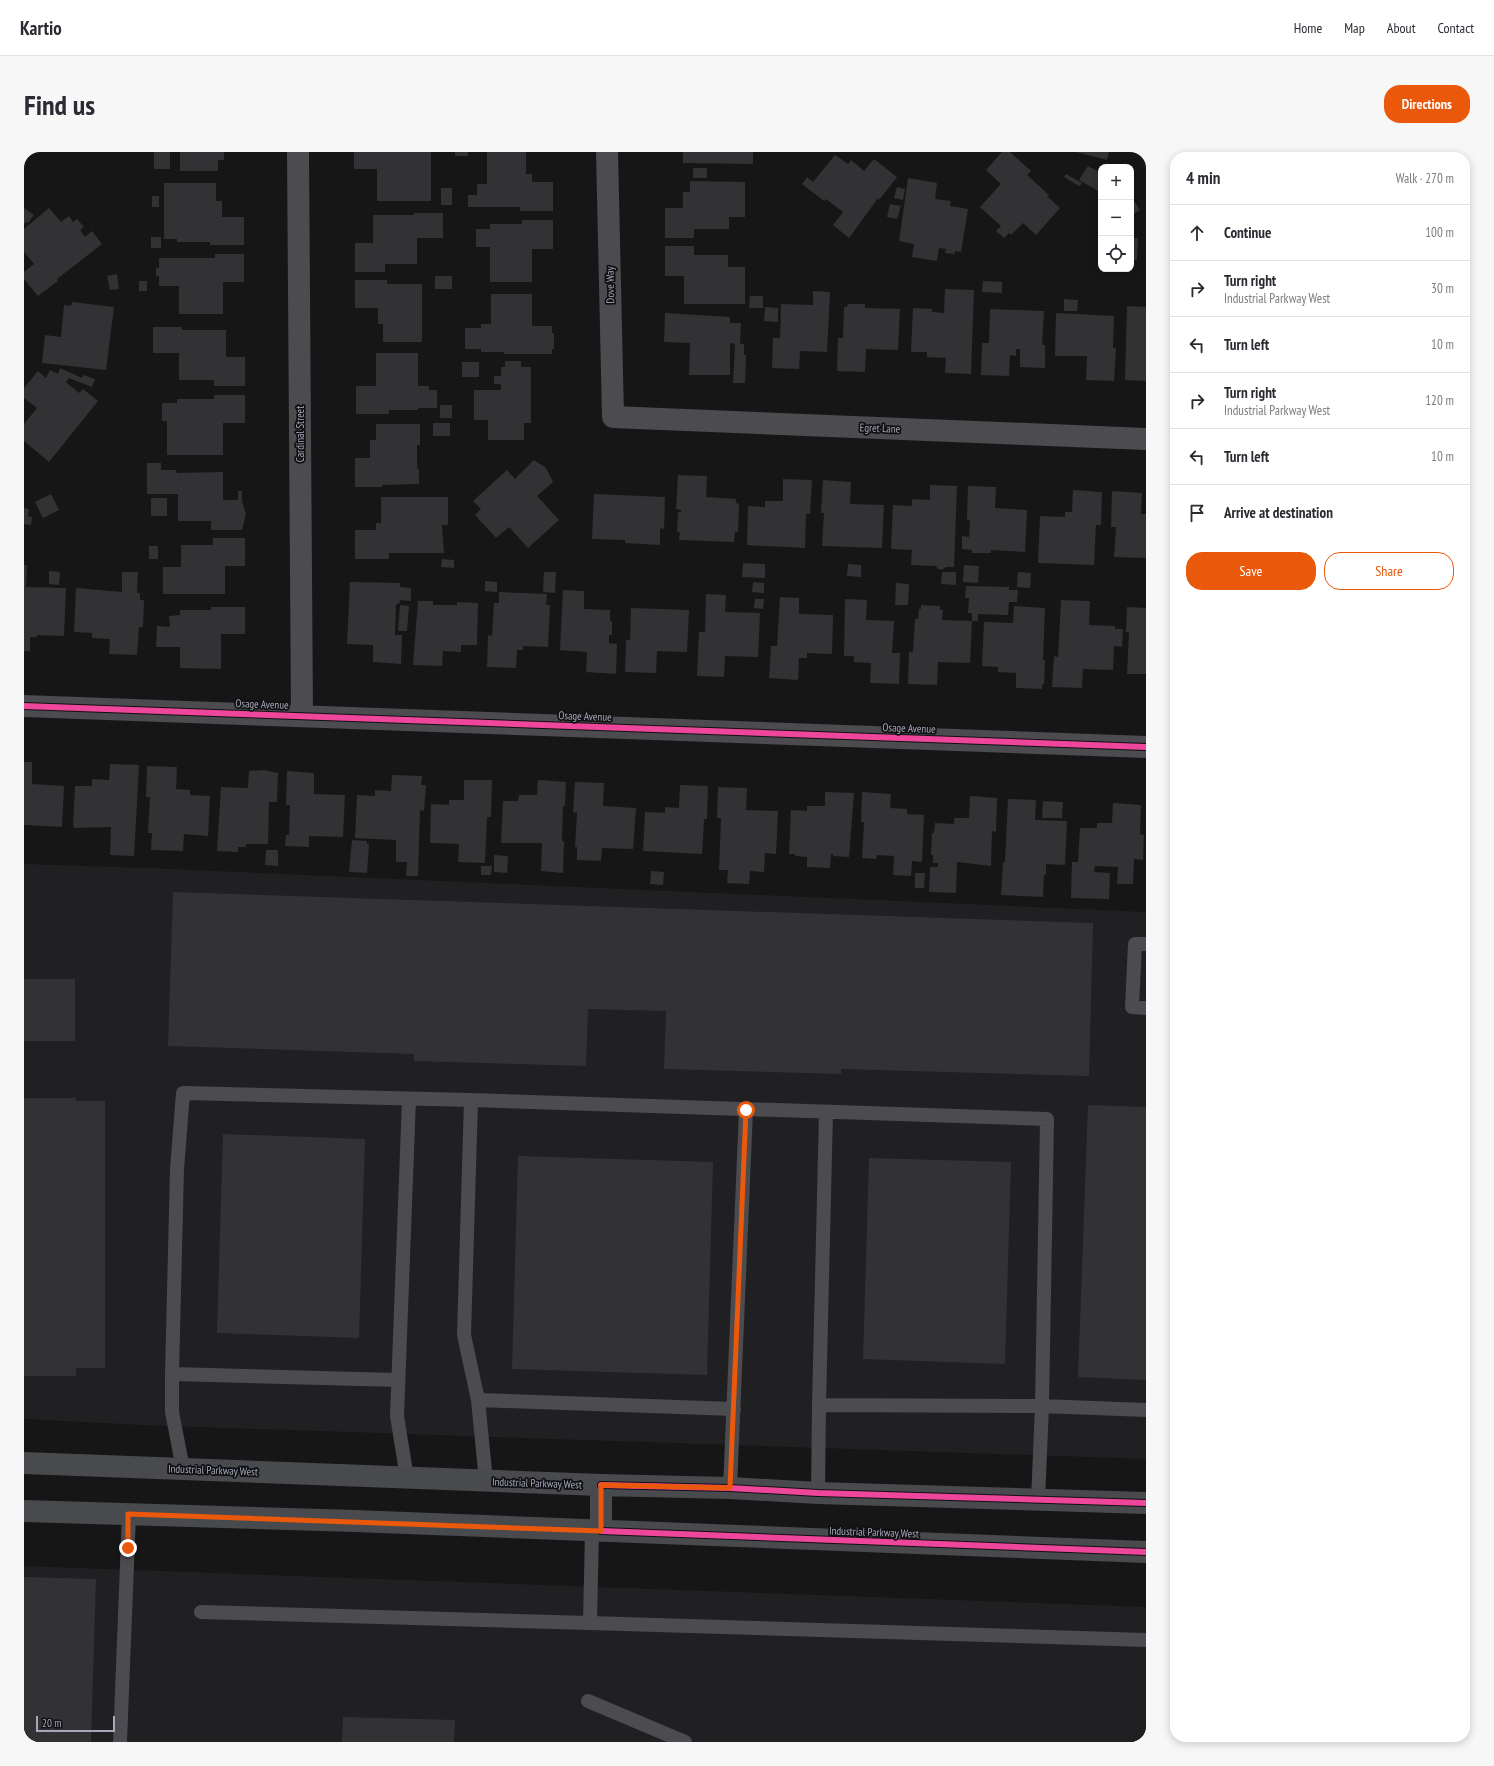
<!DOCTYPE html>
<meta charset="utf-8">
<style>
body{margin:0;font-family:"PT Sans Narrow",sans-serif;background:#f7f7f7;color:#2b2b33}
.controls{position:absolute;right:12px;top:12px;display:grid;overflow:hidden;border-radius:8px;box-shadow:0 2px 10px #0003}
.controls button{width:36px;height:36px;display:grid;place-items:center;padding:0;border:0;border-bottom:1px solid #e1e1e2;background:#fff;color:#2b2b33;font:20px sans-serif}
.scale{position:absolute;left:12px;bottom:10px;width:79px;box-sizing:border-box;padding-left:4px;border:2px solid #a5a8b8;border-top:0;font-size:11px;line-height:14px;white-space:nowrap;color:#a5a8b8;-webkit-text-stroke:3px #101012;paint-order:stroke}
.stop{position:absolute;width:12px;height:12px;margin:-9px;border:3px solid #ea580c;border-radius:50%;background:#fff}
.stop.end{background:#ea580c;border-color:#fff;box-shadow:0 1px 4px #0008}
.list{margin:0;padding:0;list-style:none}
h2{display:flex;justify-content:space-between;align-items:center;height:52px;margin:0;padding:0 16px;font-size:17px}
h2 small{font-size:13px;font-weight:400;color:#7c7c81}
.list li{display:grid;grid-template-columns:26px 1fr auto;gap:12px;align-items:center;box-sizing:border-box;height:56px;padding:0 16px;border-top:1px solid #e1e1e2}
.list b{display:block;font-size:15px;white-space:nowrap}
.list p{margin:0;font-size:13px;white-space:nowrap;color:#7c7c81}
.list em{font-size:13px;font-style:normal;color:#7c7c81}
.actions{display:flex;gap:8px;padding:12px 16px}
.actions a{flex:1;padding:9px 0;border:1px solid #ea580c;border-radius:16px;text-align:center;font-size:14px;color:#ea580c}
.actions .main{background:#ea580c;color:#fff}
.icon{flex:none;width:22px;height:22px;fill:none;stroke:currentColor;stroke-width:2;stroke-linecap:round;stroke-linejoin:round}
.map{position:relative;flex:none;width:1122px;height:1590px;overflow:hidden;border-radius:16px}
header{display:flex;align-items:center;gap:24px;box-sizing:border-box;height:56px;padding:0 20px;background:#fff;border-bottom:1px solid #e1e1e2}
header strong{font-size:19px}
nav{display:flex;gap:22px;margin-inline-start:auto;font-size:14px}
.intro{display:flex;align-items:center;justify-content:space-between;box-sizing:border-box;height:96px;padding:0 24px}
h1{margin:0;font-size:28px}
.button{padding:10px 18px;border-radius:16px;background:#ea580c;color:#fff;font-size:14px;font-weight:700}
main{display:flex;gap:24px;padding:0 24px}
aside{flex:1;background:#fff;border-radius:16px;box-shadow:0 2px 10px #0003}
.map>svg:first-child{display:block}
.built{fill:#202022}
.building{fill:#323234}
.lines{fill:none;stroke-linecap:round;stroke-linejoin:round}
.lane{stroke:#4b4b50;stroke-width:14}
.street{stroke:#4b4b50;stroke-width:22}
.secondary{stroke:#494a4e;stroke-width:22}
.cycleway-casing{stroke:#101012;stroke-width:8}
.cycleway{stroke:#ed469a;stroke-width:6}
.route{stroke:#ea580c;stroke-width:5}
.labels{text-anchor:middle;stroke-width:3.5;stroke-linejoin:round;paint-order:stroke}
.street-label{font-size:11px;fill:#a5a8b8;stroke:#101012}
</style>
<header>
<strong>Kartio</strong>
<nav><a>Home</a><a>Map</a><a>About</a><a>Contact</a></nav>
</header>
<div class="intro"><h1>Find us</h1><a class="button">Directions</a></div>
<main>
<div class="map">
<svg width="1122" height="1590" viewBox="0 0 1122 1590">
<rect width="100%" height="100%" fill="#161616"/>
<!-- built -->
<path class="built" d="M0,712L123,716L1122,760V1307L117,1273L0,1267Z
M0,1414L1122,1455V1590H0Z"/>
<!-- building -->
<path class="building" d="M130,0H146V17H130Z
M156,0H200V8H194V19H156Z
M330,0H407V49H353V17H330Z
M431,0H444V4H431Z
M463,0H502V22H508V30H529V59H496V55H444V43H453V32H463Z
M659,0H729V12L659,11Z
M978,0H986L1007,19L1003,23L1025,43L1023,44L1036,56L1012,83L999,71L987,83L985,81L980,86L972,79L977,74L956,55L977,32L962,18Z
M1052,0H1085L1083,8Z
M811,3L824,12L827,8L840,19L850,7L873,25L855,48L854,46L825,86L809,73L819,60L802,47L800,49L778,32L783,25L789,30Z
M1064,14L1077,21V34L1074,39L1055,28Z
M669,16H683V26H669Z
M1042,22L1058,31L1055,34L1040,25Z
M884,26L913,31L911,47L927,49L926,54L944,57L937,100L931,99V102L921,101L922,97L915,96L913,109L888,105L890,92L875,89Z
M666,29L721,30V65H705V77H670V86H641V56H659V40H666Z
M140,31H192V49H198V65H220V93H186V90H153V87H140Z
M873,35L881,37L879,48L870,46Z
M417,36H428V53H417Z
M128,44H135V55H128Z
M1111,50L1116,58L1108,63L1107,53Z
M866,52L877,54L873,67L863,65Z
M0,56L10,63L4,71L2,70L0,72Z
M25,56L37,70L45,64L49,70L53,67L60,75L56,78L61,85L68,79L78,92L33,127L34,129L14,144L0,127V120L10,112L0,100V77Z
M390,61H419V86H393V112H361V120H331V91H349V63H390Z
M498,68H529V97H508V130H466V95H452V77H466V72H498Z
M127,85H137V96H127Z
M1107,86H1114L1113,108H1107Z
M641,94H670V103H704V115H721V152H660V124H641Z
M191,102H220V130H199V162H155V134H135V124H132V116H135V106H191Z
M93,122L95,137L86,138L83,124Z
M411,124H428V137H411Z
M331,128H363V132H398V190H359V172H354V156H331Z
M115,129H123V139H115Z
M959,129L978,130V141L958,140Z
M921,137L950,138L947,222L921,221L922,206L903,205V200H887L889,156L908,157V160L920,161Z
M789,139L806,140L803,200L776,199L775,217L748,216L749,186H756L757,152L789,153Z
M467,142H508V174H528V181H530V197H528V202H480V200H457V197H441V176H457V172H467Z
M726,144H739V156H725Z
M1040,147L1054,148L1053,159H1040Z
M48,150L90,155L82,218L18,211L21,183L37,185L40,153L47,154Z
M824,152H841V156L876,157L874,198L842,197L841,220L813,219L814,186H819L820,155H823Z
M1103,154L1122,155V229L1101,228Z
M741,155L754,156V170L740,169Z
M966,157L1020,159L1018,193H1021V216L996,215V197H992V204L986,203L985,224L957,223L958,191H965Z
M641,161L706,165V171H717L716,192H720V203H722L721,231H709L711,192L706,191V223H665L666,191L640,190Z
M1032,161L1090,164L1089,196H1092L1090,229L1062,228L1063,204H1031Z
M129,175H158V178H202V205H221V234H190V228H155V201H129Z
M352,201H394V234H405V238H413V256H394V258H365V262H332V234H352Z
M481,209H497V215H507V271H500V288H464V268H450V238H477V232H470V224H477V215H481Z
M438,210H455V225H438Z
M36,216L58,226L59,223L71,227L68,235L45,226L42,230L55,241L59,237L74,249L25,310L0,289V272L13,256L0,246V236L14,219L22,226L26,218L34,222Z
M190,243H221V271H199V303H143V269H138V251H153V247H190Z
M416,253H428V266H416Z
M409,271H426V284H409Z
M352,272H396V293H393V317H395V332L358,333V335H331V306H346V288H352Z
M510,308L522,316L529,330L513,344L535,368L504,396L485,375L472,386L451,363L457,357L449,349L483,318L491,327Z
M123,311H137V318H152L153,321L199,320V348H214V339H218V349L222,362L218,378H187V369H154V342H123Z
M654,323L683,324L682,345L712,347V351L715,352L714,380H711L710,390L655,388L656,380H653L654,360H657V358L652,357Z
M759,327L788,328L786,362H782L781,396L723,393L724,354L741,355V349H759Z
M799,328L827,330L826,352L860,353L858,396L798,394L800,361H797Z
M906,333L933,334L930,415H922L918,418L914,417L912,414L887,413L888,398L867,397L869,353L888,354V347L906,348Z
M944,334L972,335L971,356L1003,358L1001,400L967,398V401H948V398L938,397V384L945,385L946,368H943Z
M1049,338L1078,340L1077,373H1072L1070,413L1014,411L1016,364L1041,365V360H1048Z
M1088,339L1118,341L1117,362H1122V406L1090,405L1092,375H1087Z
M27,342L35,358L19,366L11,350Z
M570,342L641,345L640,377L636,376V393L601,391V388L568,387Z
M357,345H424V373H418L420,401H365V407H331V378H352V371H357Z
M127,346H143V364H127Z
M0,356L5,357L4,364L8,365L7,373L0,372Z
M189,386H221V414H201V442H139V415H157V393H189Z
M125,394H134V407H125Z
M418,407L430,408V416L417,415Z
M719,411L741,412V426L718,425Z
M824,412L837,413V425L823,424Z
M0,413H3L2,435L42,436L40,484L13,483V485H6V499H0Z
M940,413L955,414L954,431L939,430Z
M25,419L36,420L35,433L25,432Z
M98,420H114L113,441H116V448H120L119,475H115L113,503L85,502L86,487L68,486V481L50,480L52,436L98,440Z
M520,420H532L531,441L519,440Z
M918,420H932V433L917,432Z
M994,420L1007,421L1006,436L993,435Z
M461,429L473,430V440L461,439Z
M326,430L376,431V435L387,436V449L376,448L375,452H372L371,483H378L377,512L349,510V493L323,492Z
M729,430L740,431V441L728,440Z
M872,431L885,432L884,453H871Z
M942,434L985,435V438H994L993,450H985L984,463L954,462V469H948L946,511L914,510L913,533L884,532L885,500H889L891,467H894L895,457H897V453L916,454V458H919L918,468L948,469V461H944L945,446H941Z
M539,438L560,439V457L586,458V469H588V483H585V491L593,492L592,522L562,520L563,500L536,498Z
M475,440L523,442L522,453H526L524,495L499,494V498H493L492,516L463,515L464,483L468,484L470,451H475Z
M682,442L702,443L701,460L736,461L734,505L701,504L700,525L673,524L675,480H681Z
M756,445L775,446V462L809,463L808,502L783,501V506H775L774,528L745,526L747,494H753Z
M731,447H740L739,457L730,456Z
M821,447L843,448L842,468L870,469L868,501H876L875,532L846,531L847,511L830,510V504H820Z
M1037,448L1066,449L1065,473L1091,474V477H1099L1098,495L1090,494L1089,518L1059,517L1058,536L1028,535L1030,504L1034,505Z
M394,449H409V453H433V450L454,451L453,493H437V500L419,499L418,514L389,513Z
M376,453L385,454L383,479H374Z
M990,454L1021,456L1019,508H1021L1020,533L1018,532V537L992,536V521L974,520V515L958,514L960,470L989,471Z
M187,455H221V482H197V517L156,516V495H132L133,474L146,475L145,464L156,463V458H187Z
M1103,455L1122,456V522H1103L1105,480H1102Z
M607,456L665,458L663,500L633,499L632,521L601,520L602,488H606Z
M0,610H8V632L40,634L38,675L0,673Z
M86,612L115,613L110,704L86,703L87,675L50,676L49,673L51,634H68V627L85,628Z
M123,614L153,615L152,637L166,638V643L186,644L184,684L160,682L159,699L127,698L128,681H124L126,645H122Z
M240,618L254,621L253,650H245L244,692H222V695H214V700L193,699L197,635L224,636L225,619Z
M263,619L290,621V642L321,643L319,685L285,684V695L261,694L262,683H265L266,653H262Z
M368,623L398,624L397,633H402L400,659L396,658L394,724H382L383,710H372V688L331,686L333,643L351,644V638L367,639Z
M440,628H468L467,665H463L461,711L434,710L435,692L406,691L407,652L425,653V648H440Z
M514,628L542,630L541,654H539L538,689H540L539,721L517,719L518,691H477L479,649H494L495,643H513Z
M551,630L580,631L579,654L612,656L609,697L578,696L577,709L553,708V695H551L553,661L549,660Z
M656,633L684,634L683,667H680L678,702L619,699L621,660L641,661V655L655,656Z
M694,635L723,636L722,658L754,659L752,702L741,701L740,720L726,719L725,732L703,731L704,718H695L697,666H693Z
M801,640L830,641L825,705L809,704V702H807L806,716L783,715V705L771,704V702H765L767,658L783,659V654H801Z
M838,640L867,642L866,656L883,657V662L900,663L898,710L888,709L887,724L869,723L870,704L853,703L852,707L838,706L840,670H837Z
M946,644L973,646L972,680L968,679L967,714L933,710L932,741L905,740L906,715H914V711H909V703H907L908,681H910L911,671L930,672V666H945Z
M984,647L1012,648L1011,668L1043,669L1041,713L1022,712V723H1020L1019,745L977,743L979,710H981Z
M1019,649L1039,650L1038,666H1018Z
M1089,651L1117,653L1116,682L1120,683L1119,708L1110,707L1109,732H1093L1094,715L1071,714L1070,720L1086,721L1085,747L1047,746L1048,710H1054L1056,676H1073V671H1088Z
M328,688L343,689V692H345L343,721L325,720Z
M242,698H254V714L241,713Z
M470,703L484,704L483,721L470,720Z
M457,714H468L467,723H457Z
M627,719L640,720L639,733L626,732Z
M891,721H901L900,736H891Z
M149,740L1069,771L1065,924L817,917V922L640,917L642,859L602,858L564,857L562,914L390,909V902L144,894Z
M0,827H51V889H0Z
M0,946H52V949H81V1216H52V1224H0Z
M1064,953L1122,955V1228L1054,1225Z
M199,982L341,987L335,1186L193,1181Z
M494,1004L689,1010L683,1223L488,1217Z
M845,1006L987,1010L981,1212L839,1207Z
M0,1425L72,1427L67,1590H0Z
M319,1565L431,1568L430,1590H318Z"/>
<g class="lines">
<!-- lane -->
<path class="lane" d="M1122,792H1111L1108,855L1122,856
M447,948L440,1183L454,1248L710,1257
M148,1222L153,1017L159,941L447,948L1023,967L1018,1254L795,1253L794,1341
M454,1248L462,1329
M795,1253L802,960
M159,1317L148,1260V1222L374,1228
M383,1326L373,1264L385,947
M706,1336L722,958
M1014,1348L1018,1254L1122,1258
M568,1379L566,1471L1122,1488
M177,1460L566,1471
M564,1549L661,1590
M96,1590L105,1362"/>
<!-- street -->
<path class="street" d="M274,0L278,563
M583,0L589,265L1122,287
M0,554L1122,595"/>
<!-- secondary -->
<path class="secondary" d="M0,1311L577,1333L706,1336L794,1341L1122,1351
M0,1359L331,1369L1122,1400
M577,1379V1333"/>
<!-- cycleway casing -->
<g class="cycleway-casing">
<path id="cycleway" d="M0,554L1122,595
M577,1333L706,1336L794,1341L1122,1351
M577,1379L1122,1400"/>
</g>
<!-- cycleway -->
<use href="#cycleway" class="cycleway"/>
</g>
<g class="lines">
<!-- route -->
<path class="route" d="M104,1396V1362L577,1379V1333L706,1336L722,958"/>
</g>
<g class="labels">
<!-- street labels -->
<g class="street-label">
<text transform="translate(586 133) rotate(-91)" y="4">Dove Way</text>
<text transform="translate(856 276) rotate(2)" y="4">Egret Lane</text>
<text transform="translate(276 282) rotate(-90)" y="4">Cardinal Street</text>
<text transform="translate(238 552) rotate(2)" y="4">Osage Avenue</text>
<text transform="translate(561 564) rotate(2)" y="4">Osage Avenue</text>
<text transform="translate(885 576) rotate(2)" y="4">Osage Avenue</text>
<text transform="translate(189 1318) rotate(2)" y="4">Industrial Parkway West</text>
<text transform="translate(513 1331) rotate(2)" y="4">Industrial Parkway West</text>
<text transform="translate(850 1380) rotate(2)" y="4">Industrial Parkway West</text>
</g>
</g>
</svg>
<div class="controls">
<button>+</button>
<button>−</button>
<button><svg class="icon" aria-label="locate" viewBox="0 0 24 24"><circle cx="12" cy="12" r="6"/><path d="M12 2v4M12 18v4M2 12h4M18 12h4"/></svg></button>
</div>
<div class="scale">20 m</div>
<div class="stop" style="left:722px;top:958px"></div>
<div class="stop end" style="left:104px;top:1396px"></div>
</div>
<aside>
<h2>4 min<small>Walk · 270 m</small></h2>
<ul class="list">
<li><svg class="icon" aria-label="ahead" viewBox="0 0 24 24"><path d="M12 20V5M6 11l6-6 6 6"/></svg><div><b>Continue</b></div><em>100 m</em></li>
<li><svg class="icon" aria-label="right" viewBox="0 0 24 24"><path d="M7 20v-9h11M14 6l5 5-5 5"/></svg><div><b>Turn right</b><p>Industrial Parkway West</p></div><em>30 m</em></li>
<li><svg class="icon" aria-label="left" viewBox="0 0 24 24"><path d="M17 20v-9H6M10 6l-5 5 5 5"/></svg><div><b>Turn left</b></div><em>10 m</em></li>
<li><svg class="icon" aria-label="right" viewBox="0 0 24 24"><path d="M7 20v-9h11M14 6l5 5-5 5"/></svg><div><b>Turn right</b><p>Industrial Parkway West</p></div><em>120 m</em></li>
<li><svg class="icon" aria-label="left" viewBox="0 0 24 24"><path d="M17 20v-9H6M10 6l-5 5 5 5"/></svg><div><b>Turn left</b></div><em>10 m</em></li>
<li><svg class="icon" aria-label="arrive" viewBox="0 0 24 24"><path d="M6 21V4h12l-3 4 3 4H6"/></svg><div><b>Arrive at destination</b></div></li>
</ul>
<div class="actions"><a class="main">Save</a><a>Share</a></div>
</aside>
</main>
